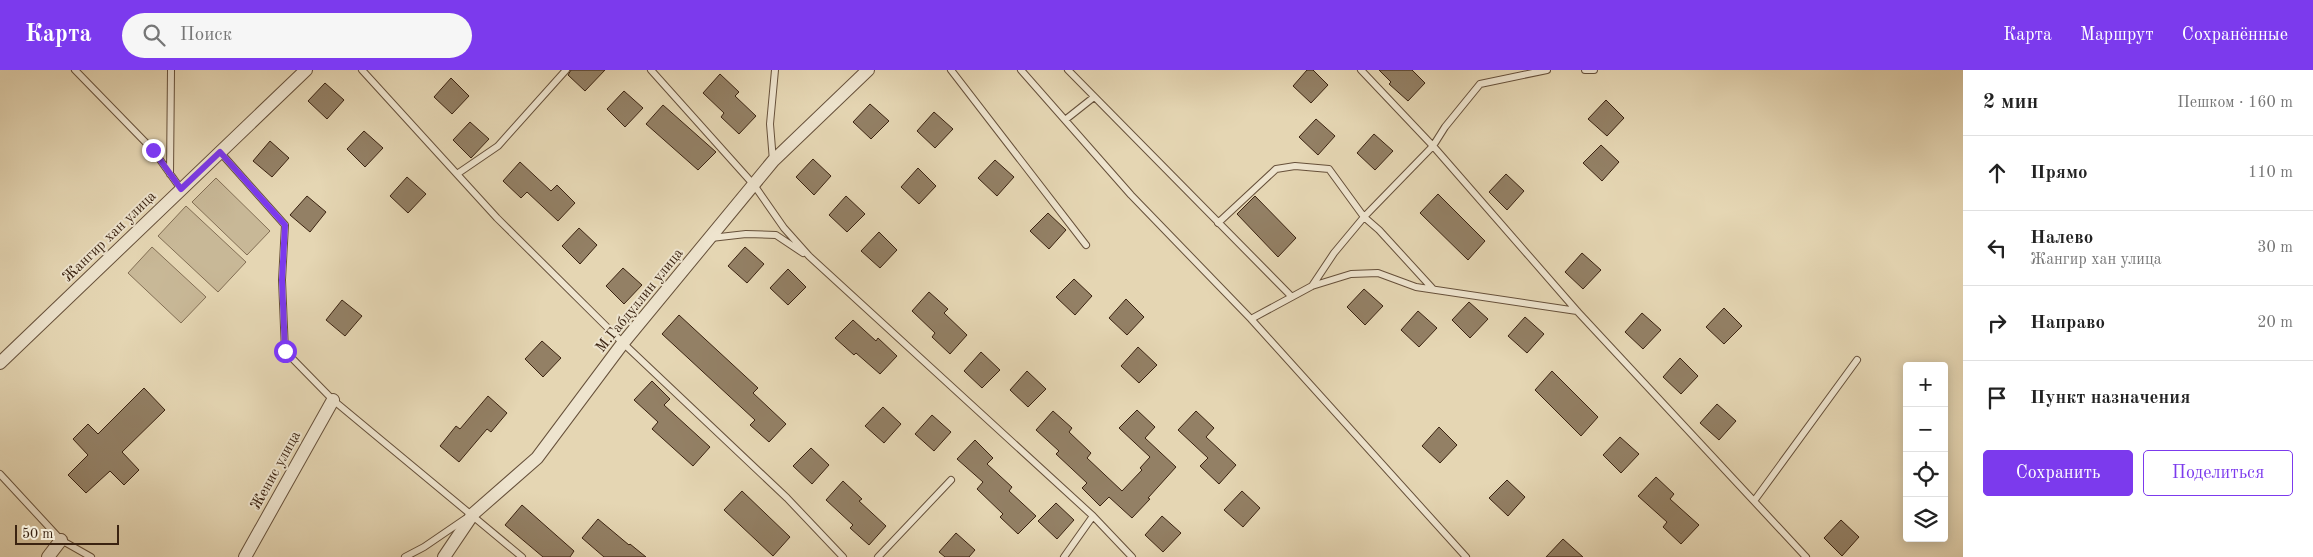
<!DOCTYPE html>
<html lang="ru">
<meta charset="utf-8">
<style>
body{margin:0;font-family:"Old Standard TT",serif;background:#f6f6f6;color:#222}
.controls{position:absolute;right:15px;bottom:15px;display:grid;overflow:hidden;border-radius:5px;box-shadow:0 2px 12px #0003}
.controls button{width:45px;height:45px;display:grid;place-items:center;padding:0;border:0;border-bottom:1px solid #e0e0e0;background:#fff;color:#222;font:25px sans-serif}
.scale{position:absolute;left:15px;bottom:12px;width:104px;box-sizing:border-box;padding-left:5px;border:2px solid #3b2311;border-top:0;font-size:14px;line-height:18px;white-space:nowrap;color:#3b2311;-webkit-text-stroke:4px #eee4ce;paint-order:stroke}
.stop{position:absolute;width:15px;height:15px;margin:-11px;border:4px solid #7c3aed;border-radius:50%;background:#fff}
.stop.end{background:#7c3aed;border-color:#fff;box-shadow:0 1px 5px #0008}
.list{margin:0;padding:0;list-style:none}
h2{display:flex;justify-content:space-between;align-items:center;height:65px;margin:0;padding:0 20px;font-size:21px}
h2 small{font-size:16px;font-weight:400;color:#767676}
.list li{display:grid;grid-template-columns:32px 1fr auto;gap:15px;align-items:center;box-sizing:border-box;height:75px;padding:0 20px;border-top:1px solid #e0e0e0}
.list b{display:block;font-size:19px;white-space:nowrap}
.list p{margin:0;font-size:16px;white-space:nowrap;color:#767676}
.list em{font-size:16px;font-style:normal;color:#767676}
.actions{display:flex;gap:10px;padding:15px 20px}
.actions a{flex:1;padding:11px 0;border:1px solid #7c3aed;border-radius:5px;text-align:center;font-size:18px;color:#7c3aed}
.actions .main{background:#7c3aed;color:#fff}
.icon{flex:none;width:28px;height:28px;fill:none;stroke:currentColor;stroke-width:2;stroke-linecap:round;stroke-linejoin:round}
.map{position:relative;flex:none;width:1963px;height:487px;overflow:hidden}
header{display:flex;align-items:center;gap:30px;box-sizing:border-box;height:70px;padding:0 25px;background:#7c3aed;color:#fff}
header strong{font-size:24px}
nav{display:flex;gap:28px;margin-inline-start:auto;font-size:18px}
.search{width:350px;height:45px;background:#f6f6f6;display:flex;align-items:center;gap:12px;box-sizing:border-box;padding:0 18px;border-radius:28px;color:#767676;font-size:19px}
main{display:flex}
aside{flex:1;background:#fff}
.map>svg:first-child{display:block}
.green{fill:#c8b897;stroke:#826e54}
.building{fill:#938065;stroke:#3b2311}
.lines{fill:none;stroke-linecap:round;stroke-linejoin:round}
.lane-casing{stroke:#66503a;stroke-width:8}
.street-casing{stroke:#66503a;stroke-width:14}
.lane{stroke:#eee4ce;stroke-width:6}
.street{stroke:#eee4ce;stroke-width:12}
.route{stroke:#7c3aed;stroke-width:6}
.labels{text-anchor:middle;stroke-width:4;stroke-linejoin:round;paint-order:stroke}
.street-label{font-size:15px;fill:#3b2311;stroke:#eee4ce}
</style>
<header>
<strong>Карта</strong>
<div class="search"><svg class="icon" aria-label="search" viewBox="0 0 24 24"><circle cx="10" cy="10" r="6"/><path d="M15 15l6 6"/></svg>Поиск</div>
<nav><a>Карта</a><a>Маршрут</a><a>Сохранённые</a></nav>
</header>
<main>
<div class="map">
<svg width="1963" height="487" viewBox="0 0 1963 487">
<rect width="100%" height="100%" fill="#e5d6b3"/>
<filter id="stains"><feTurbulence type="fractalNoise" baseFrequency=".004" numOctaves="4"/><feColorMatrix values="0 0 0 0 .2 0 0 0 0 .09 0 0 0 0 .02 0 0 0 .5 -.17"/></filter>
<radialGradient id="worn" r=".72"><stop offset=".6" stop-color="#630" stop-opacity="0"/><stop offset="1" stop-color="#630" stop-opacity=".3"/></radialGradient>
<!-- green -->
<path class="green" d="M216,108L270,161L247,185L192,132Z
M186,136L246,192L218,222L158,166Z
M152,177L206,227L181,253L128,203Z"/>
<!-- building -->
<path class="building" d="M571,0H605L585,21L568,5Z
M1307,0H1313L1328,15L1311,33L1293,16Z
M1379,0H1412L1425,13L1408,31L1389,14L1391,12Z
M720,4L739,22L735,26L756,46L739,64L721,47L724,43L703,23Z
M451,8L469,26L452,44L434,27Z
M325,13L344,30L327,49L308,31Z
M624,21L643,38L625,57L607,39Z
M1606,30L1624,48L1607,66L1588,49Z
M870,34L889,51L871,69L853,52Z
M663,35L716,82L698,100L646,54Z
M934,42L953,59L935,78L917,61Z
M1316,49L1335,66L1318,85L1299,67Z
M470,52L489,69L471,88L453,70Z
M364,61L383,78L365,97L347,79Z
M1374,64L1393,81L1375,100L1357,83Z
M270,71L289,88L272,107L253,91Z
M1601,75L1619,92L1602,111L1583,93Z
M813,89L831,106L814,125L796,107Z
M995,90L1014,107L997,126L978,108Z
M520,92L551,121L557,115L575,133L558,151L527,122L521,128L503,111Z
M918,98L936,116L919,134L901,117Z
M1506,104L1524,121L1507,140L1489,122Z
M407,107L426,124L408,143L390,126Z
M1438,124L1485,171L1468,190L1420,143Z
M307,126L326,142L310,162L290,145Z
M846,126L865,144L847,162L829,145Z
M1255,126L1296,168L1278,187L1237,144Z
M1048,143L1066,160L1049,179L1030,161Z
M579,158L597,175L580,194L562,176Z
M879,162L897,180L880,198L861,181Z
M745,177L764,194L747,213L728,196Z
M1582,183L1601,200L1583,219L1565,202Z
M623,198L642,215L624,234L606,216Z
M788,199L806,217L788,235L770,218Z
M1074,209L1092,226L1075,245L1056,227Z
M1364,219L1383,236L1365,255L1347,237Z
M929,222L948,239L944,243L967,265L950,284L932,267L935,263L912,241Z
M1126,229L1144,247L1127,265L1109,248Z
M342,230L362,246L345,266L326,250Z
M1469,232L1488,249L1470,268L1452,250Z
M1724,238L1742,256L1724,274L1706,257Z
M1418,241L1437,258L1419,277L1401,260Z
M1642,243L1661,260L1643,279L1625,262Z
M679,245L758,318L753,323L786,354L769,372L750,355L755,350L662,264Z
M1525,247L1544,264L1527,283L1508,266Z
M853,250L876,271L878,268L897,286L880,304L856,283L854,285L835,268Z
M542,271L561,288L543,307L525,289Z
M1138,277L1157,295L1139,313L1121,296Z
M981,282L1000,300L982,318L964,301Z
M1680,288L1698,306L1681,324L1663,307Z
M1027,301L1046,319L1028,337L1010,320Z
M1552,301L1598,347L1581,366L1535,320Z
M652,311L670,329L664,335L710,377L693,396L652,359L658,352L634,330Z
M144,318L165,340L122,382L139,400L124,415L110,401L86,423L68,405L88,385L73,369L88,354L98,364Z
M488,326L507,343L491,362L487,359L459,392L440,376L456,356L460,359Z
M1717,334L1736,351L1719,370L1700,353Z
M883,337L901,354L884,373L865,356Z
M1137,340L1155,357L1145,368L1176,397L1148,428L1150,429L1132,448L1109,427L1100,436L1082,418L1087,413L1056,384L1059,381L1036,360L1053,341L1072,358L1069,362L1091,383L1087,388L1122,421L1142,400L1140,398L1150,387L1119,358Z
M1196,341L1214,358L1206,367L1236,395L1219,414L1200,396L1208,388L1178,360Z
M932,345L951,362L934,381L915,364Z
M1439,357L1457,375L1440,393L1422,376Z
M1620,367L1639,384L1621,403L1603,385Z
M975,370L993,388L987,394L1012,417L1009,421L1036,446L1018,464L1000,447L1003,444L977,419L983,412L957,389Z
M811,378L829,395L812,414L793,396Z
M1656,407L1674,424L1670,429L1699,455L1681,474L1663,457L1667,452L1638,426Z
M1507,410L1525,427L1508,446L1489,428Z
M843,411L862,429L859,431L886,456L869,475L850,458L853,455L826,430Z
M742,421L790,467L773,486L724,440Z
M1242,421L1260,438L1243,457L1224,440Z
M1056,433L1074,450L1057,469L1038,451Z
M522,435L574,481L570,487H543L505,455Z
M1162,446L1181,463L1163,482L1145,465Z
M598,449L629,475L630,474L646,487H604L582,468Z
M1841,450L1859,467L1842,486L1824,468Z
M956,463L975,480L969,487H945L939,482Z
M1563,469L1583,487H1546Z"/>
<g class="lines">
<!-- lane casing -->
<g class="lane-casing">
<path id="lane" d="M75,0L153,80L181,119
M362,0L497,148L623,273L787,428L843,487
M651,0L754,115L784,158L809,186L1093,446L1132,487
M951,0L1086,175
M1021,0L1131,125L1251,249L1466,487
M1068,0L1291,226
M1361,0L1433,76L1577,241L1806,487
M1585,0H1594
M1065,50L1094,27
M220,82L285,155L282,210L285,281L333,330L522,487
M773,91L770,54L775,0
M170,104L171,0
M457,104L498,76L566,0
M1218,153L1276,99L1295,96L1329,99L1364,147L1379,160L1433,219
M711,168L746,164L776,165L803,183
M1312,216L1334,183L1364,147L1433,76L1445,57L1480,14L1547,0
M1251,249L1312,216L1351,204L1378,203L1416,217L1577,241
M0,404L61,470L91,487
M1754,431L1857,290
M405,487L424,477L465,449
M878,487L951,410
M1064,487L1093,446"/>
</g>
<!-- street casing -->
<g class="street-casing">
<path id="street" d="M0,293L306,0
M48,487L61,470
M245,487L333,330
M444,487L473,444L537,388L623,273L773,91L868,0"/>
</g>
<!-- lane -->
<use href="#lane" class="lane"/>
<!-- street -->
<use href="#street" class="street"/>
</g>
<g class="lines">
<!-- route -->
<path class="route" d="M153,80L181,119L220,82L285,155L282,210L285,281"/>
</g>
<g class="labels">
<!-- street labels -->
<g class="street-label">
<text transform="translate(109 166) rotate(-44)" y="5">Жангир хан улица</text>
<text transform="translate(639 230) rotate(-51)" y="5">М.Габдуллин улица</text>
<text transform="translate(275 400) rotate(-61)" y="5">Женис улица</text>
</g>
</g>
<rect width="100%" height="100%" filter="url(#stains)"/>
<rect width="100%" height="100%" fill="url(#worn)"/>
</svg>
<div class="controls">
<button>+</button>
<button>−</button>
<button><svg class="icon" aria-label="locate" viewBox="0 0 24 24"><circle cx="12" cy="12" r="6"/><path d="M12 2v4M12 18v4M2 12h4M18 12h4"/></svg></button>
<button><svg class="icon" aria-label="layers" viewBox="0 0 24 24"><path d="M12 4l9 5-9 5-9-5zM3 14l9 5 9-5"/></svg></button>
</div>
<div class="scale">50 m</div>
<div class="stop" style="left:285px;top:281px"></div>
<div class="stop end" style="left:153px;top:80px"></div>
</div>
<aside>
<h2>2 мин<small>Пешком · 160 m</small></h2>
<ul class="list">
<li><svg class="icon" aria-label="ahead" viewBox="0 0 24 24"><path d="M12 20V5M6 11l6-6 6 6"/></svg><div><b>Прямо</b></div><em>110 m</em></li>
<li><svg class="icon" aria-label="left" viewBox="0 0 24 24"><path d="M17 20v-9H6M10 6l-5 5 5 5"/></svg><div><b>Налево</b><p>Жангир хан улица</p></div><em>30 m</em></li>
<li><svg class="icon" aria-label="right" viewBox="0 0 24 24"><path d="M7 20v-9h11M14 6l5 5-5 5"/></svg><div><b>Направо</b></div><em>20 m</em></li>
<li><svg class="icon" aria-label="arrive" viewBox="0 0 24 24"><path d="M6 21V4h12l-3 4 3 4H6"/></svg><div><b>Пункт назначения</b></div></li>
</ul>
<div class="actions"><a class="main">Сохранить</a><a>Поделиться</a></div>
</aside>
</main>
